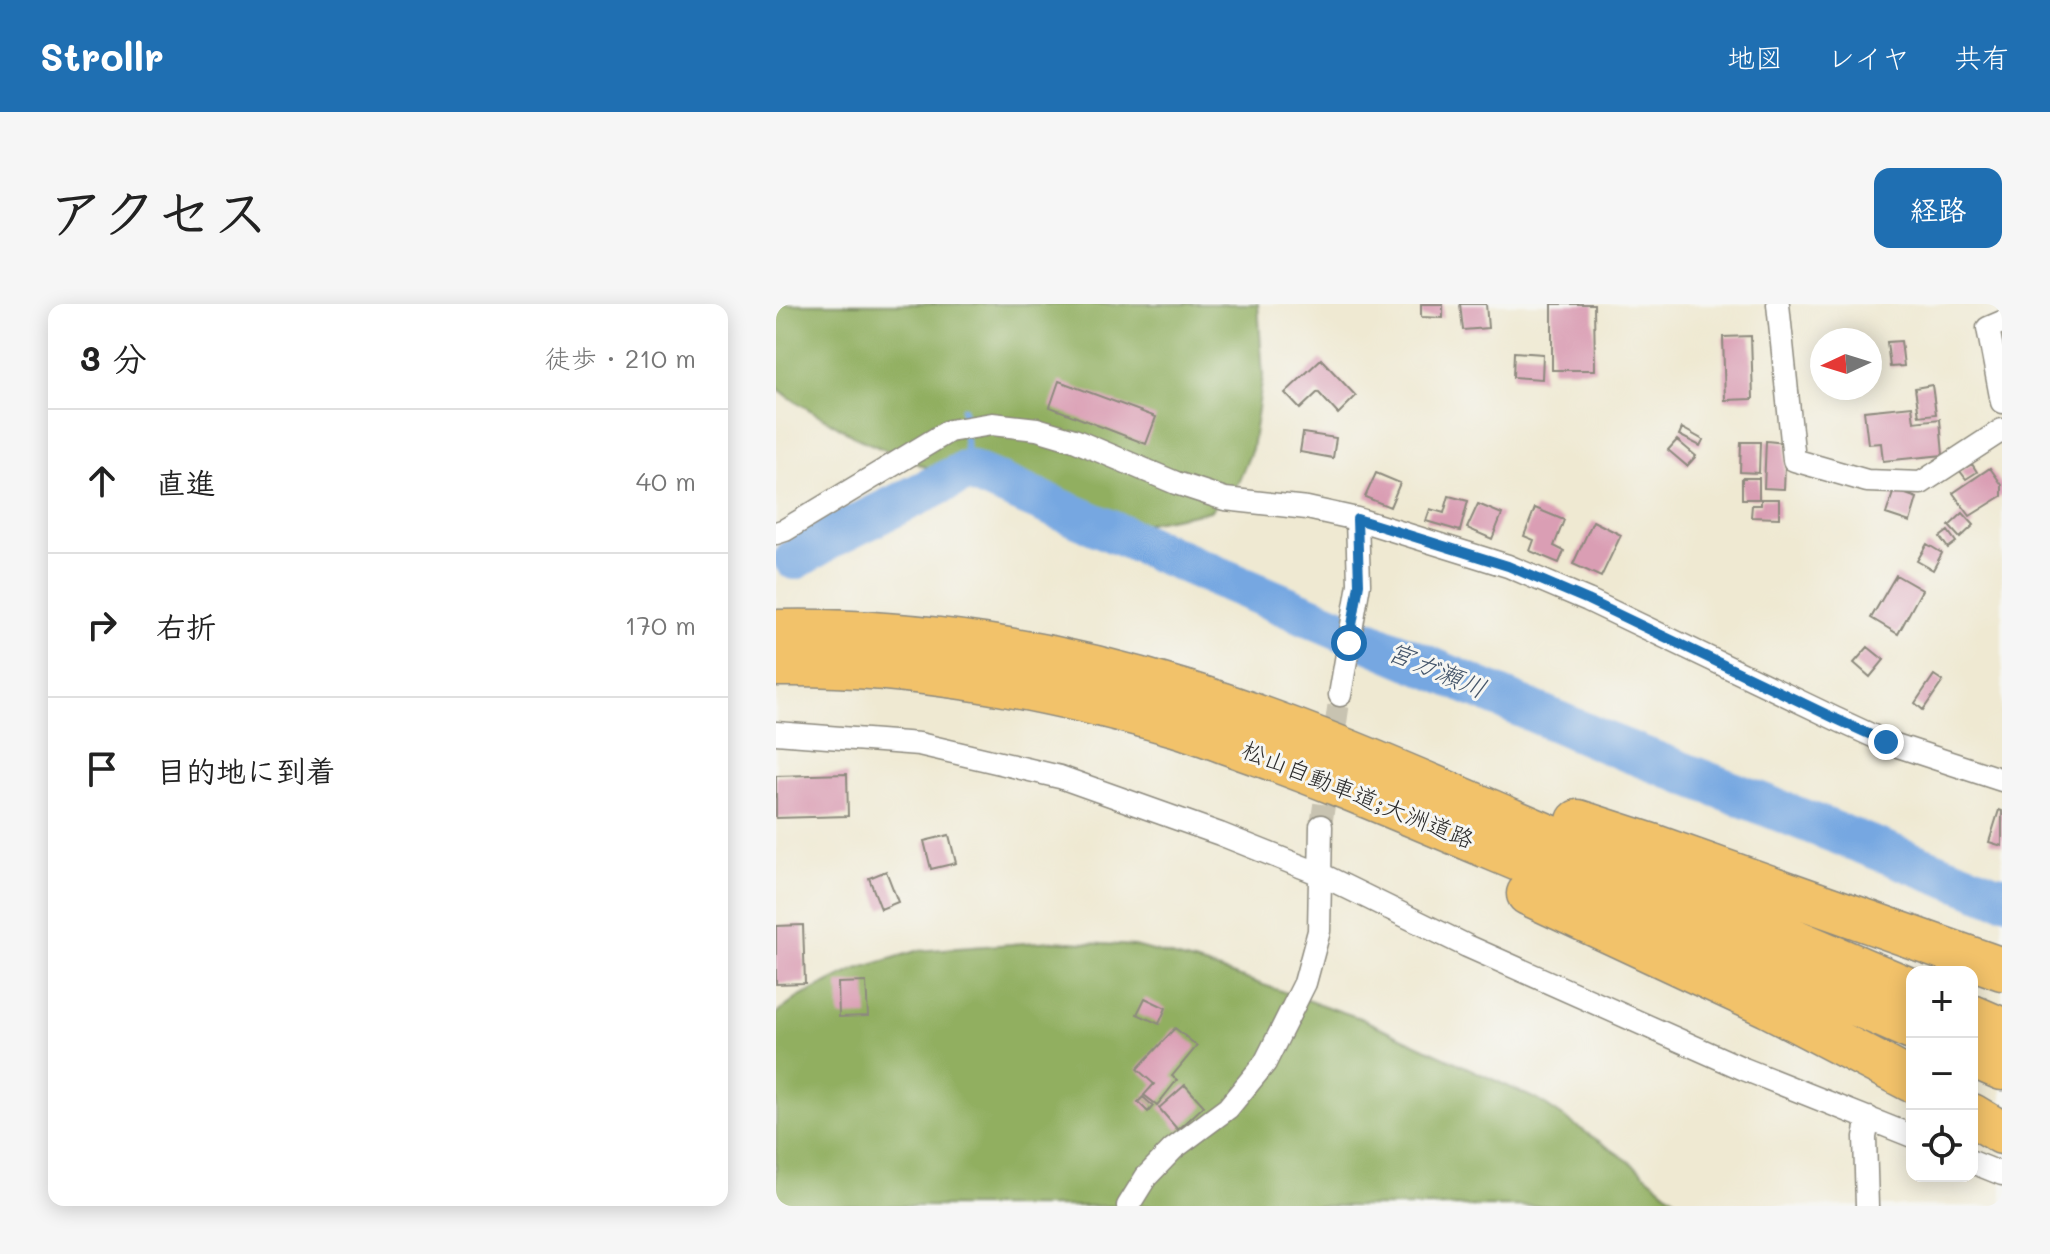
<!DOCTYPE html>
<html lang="ja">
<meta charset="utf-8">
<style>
body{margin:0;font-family:Mali,"Klee One",sans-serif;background:#f6f6f6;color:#222}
.controls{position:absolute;right:24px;bottom:24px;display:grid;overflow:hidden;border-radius:16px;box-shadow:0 4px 20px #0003}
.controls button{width:72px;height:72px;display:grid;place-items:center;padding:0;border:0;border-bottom:2px solid #e0e0e0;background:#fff;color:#222;font:40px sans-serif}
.compass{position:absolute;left:1034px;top:24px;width:72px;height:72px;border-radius:50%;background:#fff;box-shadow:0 4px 20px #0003;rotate:266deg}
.stop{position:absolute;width:24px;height:24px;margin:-18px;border:6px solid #1f6fb2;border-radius:50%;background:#fff}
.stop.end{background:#1f6fb2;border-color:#fff;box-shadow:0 2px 8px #0008}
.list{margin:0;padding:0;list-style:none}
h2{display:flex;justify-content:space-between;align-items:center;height:104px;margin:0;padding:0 32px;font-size:34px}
h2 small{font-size:26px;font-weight:400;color:#767676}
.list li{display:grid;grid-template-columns:52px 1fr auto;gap:24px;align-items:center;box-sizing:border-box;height:144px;padding:0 32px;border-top:2px solid #e0e0e0}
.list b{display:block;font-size:30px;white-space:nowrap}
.list em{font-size:26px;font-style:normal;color:#767676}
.icon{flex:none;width:44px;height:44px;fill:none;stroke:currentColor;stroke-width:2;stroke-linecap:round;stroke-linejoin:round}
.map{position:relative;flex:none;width:1226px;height:902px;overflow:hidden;border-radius:16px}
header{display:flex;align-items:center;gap:48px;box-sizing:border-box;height:112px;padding:0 40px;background:#1f6fb2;color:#fff}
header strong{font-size:38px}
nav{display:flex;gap:44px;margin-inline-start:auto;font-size:28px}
.intro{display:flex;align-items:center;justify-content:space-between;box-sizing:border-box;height:192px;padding:0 48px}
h1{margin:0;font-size:56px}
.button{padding:20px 36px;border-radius:16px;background:#1f6fb2;color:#fff;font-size:28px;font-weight:700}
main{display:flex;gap:48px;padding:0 48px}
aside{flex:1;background:#fff;border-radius:16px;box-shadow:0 4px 20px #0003}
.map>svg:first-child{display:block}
.forest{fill:#91af61;stroke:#5e6d46;stroke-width:2}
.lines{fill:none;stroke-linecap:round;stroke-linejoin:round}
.stream{stroke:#76a7e1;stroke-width:7}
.river{stroke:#76a7e1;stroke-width:42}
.building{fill:#da9eb4}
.street-tunnel{stroke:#c8c3b1;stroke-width:22;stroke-dasharray:22 11;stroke-linecap:butt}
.street-casing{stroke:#8d8a7e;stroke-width:25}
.highway-casing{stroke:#8d8a7e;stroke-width:45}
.street{stroke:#fff;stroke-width:22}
.highway{stroke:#f2c26a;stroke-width:42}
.route{stroke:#1f6fb2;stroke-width:10}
.labels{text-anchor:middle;stroke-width:6;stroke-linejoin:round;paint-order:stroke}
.street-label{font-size:24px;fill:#2b2b2b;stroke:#f6f6f2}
.water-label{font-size:26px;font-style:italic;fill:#45566b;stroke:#f6f6f2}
</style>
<header>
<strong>Strollr</strong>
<nav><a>地図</a><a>レイヤ</a><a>共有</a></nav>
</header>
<div class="intro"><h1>アクセス</h1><a class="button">経路</a></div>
<main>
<aside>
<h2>3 分<small>徒歩 · 210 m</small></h2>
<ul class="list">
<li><svg class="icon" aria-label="ahead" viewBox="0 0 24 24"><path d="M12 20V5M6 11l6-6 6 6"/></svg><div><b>直進</b></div><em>40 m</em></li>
<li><svg class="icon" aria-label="right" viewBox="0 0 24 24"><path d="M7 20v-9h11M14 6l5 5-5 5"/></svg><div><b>右折</b></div><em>170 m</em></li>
<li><svg class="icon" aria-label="arrive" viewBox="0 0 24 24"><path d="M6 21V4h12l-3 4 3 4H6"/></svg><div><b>目的地に到着</b></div></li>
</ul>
</aside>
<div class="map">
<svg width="1226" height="902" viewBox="0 0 1226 902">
<rect width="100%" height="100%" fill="#f6f6f2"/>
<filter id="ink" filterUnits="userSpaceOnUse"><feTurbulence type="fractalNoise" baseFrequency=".0125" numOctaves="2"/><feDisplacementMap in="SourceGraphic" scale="16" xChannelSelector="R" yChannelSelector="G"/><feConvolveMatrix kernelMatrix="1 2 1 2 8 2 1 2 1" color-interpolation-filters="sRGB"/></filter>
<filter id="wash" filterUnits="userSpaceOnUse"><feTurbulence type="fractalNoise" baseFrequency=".006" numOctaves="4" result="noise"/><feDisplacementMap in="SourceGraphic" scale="32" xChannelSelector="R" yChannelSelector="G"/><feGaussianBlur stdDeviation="1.8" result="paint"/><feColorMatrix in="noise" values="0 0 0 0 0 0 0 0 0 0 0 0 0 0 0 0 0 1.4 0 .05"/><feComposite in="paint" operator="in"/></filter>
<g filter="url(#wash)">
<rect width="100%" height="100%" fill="#efe9d2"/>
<!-- forest -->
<path class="forest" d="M0,0H482L487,72L476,145L462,179L434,207L356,222L315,218L275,209L236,193L164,169L83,135L14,94L0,83Z
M277,637L359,642L432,662L584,714L762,796L854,858L899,895L903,902H0V710L23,693L78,666L140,647Z"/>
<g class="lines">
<!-- stream -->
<path class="stream" d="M187,105L192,166"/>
<!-- river -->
<path class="river" d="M19,255L58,232L192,166L831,439L1216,590L1226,592"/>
</g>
<g id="blocks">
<!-- building -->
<path class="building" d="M645,0H667V14L645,13Z
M684,0H710L712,24L687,26Z
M776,0H818L819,66H776Z
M975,32L977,95L949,96L947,33Z
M1125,37L1128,62L1114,63L1111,38Z
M738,48L767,50L766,75L737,73Z
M545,55L580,92L562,110L542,88L524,105L509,89Z
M283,77L380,113L370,140L274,103Z
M1156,81L1160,110L1143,112L1139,84Z
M1136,102L1138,118L1164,115L1167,151L1107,157L1105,139L1092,140L1088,107Z
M906,124L927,136L924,142L903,131Z
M527,129L560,134L557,154L524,148Z
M901,136L920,152L911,162L892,146Z
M990,137L1010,139L1008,185L988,184Z
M965,138H984L983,169L964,168Z
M1196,160L1201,168L1190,175L1184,167Z
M1214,164L1226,181V192L1194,212L1177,189Z
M600,169L624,179L614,203L589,193Z
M966,174H983V195H966Z
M1118,186L1141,194L1134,218L1110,210Z
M673,192L692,197L684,227L650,217L654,205L668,209Z
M985,195H1003V214L975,213L976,201H985Z
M702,200L726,210L716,235L691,224Z
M759,204L788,216L778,242L788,247L783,259L754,247L758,236L748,232Z
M1187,209L1198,221L1184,234L1173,222Z
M817,217L845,231L825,273L797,260Z
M1172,227L1180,238L1172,244L1164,233Z
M1151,240L1166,249L1157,266L1141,257Z
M1120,271L1146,286L1122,330L1095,314Z
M1092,343L1108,356L1094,373L1078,359Z
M1158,371L1167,377L1147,406L1139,399Z
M71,470L72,512L0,514V472Z
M1223,506L1226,507V542L1213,538Z
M173,531L180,559L155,565L148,537Z
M110,567L122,598L105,605L93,574Z
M27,621L29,679L0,680V622Z
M90,678L92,712L63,713L62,679Z
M369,694L390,704L383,720L361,710Z
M399,724L421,742L396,772L401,776L381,801L368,791L378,780L361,765Z
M409,781L428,802L402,826L383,804Z
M367,793L377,802L372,808L362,798Z"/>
</g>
</g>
<g filter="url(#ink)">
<use href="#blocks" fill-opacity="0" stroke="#8d8a7e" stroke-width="2"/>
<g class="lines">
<!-- street-tunnel -->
<path class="street-tunnel" d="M545,522L564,391"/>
<!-- street casing -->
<g class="street-casing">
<path id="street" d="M1002,0L1018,156L1091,177L1145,179L1226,126
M1226,18L1212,24L1226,98
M0,229L9,226L173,127L216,120L261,125L298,136L400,179L449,195L531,204L581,215L732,262L812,296L1058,414L1110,438L1226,476
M564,391L583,280L581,215
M0,429L143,440L284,473L444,530L544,570L691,642L968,765L1136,832
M1196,858L1226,870
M352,902L370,873L397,845L452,804L489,759L529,679L543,627L545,522
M1091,902L1089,833L1093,814"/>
</g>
<!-- highway casing -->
<g class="highway-casing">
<path id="highway" d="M0,327C138,324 279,347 410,388C522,423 629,470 736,516C869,573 1003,629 1136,686
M0,361C137,359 267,384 399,421C422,428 445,437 467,445C551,474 632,510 714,544C855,603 996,664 1136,725
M802,517L879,542L1226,665
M752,590L992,702L1136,777
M1196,712L1226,725
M1196,752L1226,765
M1196,811L1226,829"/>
</g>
<!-- street -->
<use href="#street" class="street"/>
<!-- highway -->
<use href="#highway" class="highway"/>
</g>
</g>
<g class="lines" filter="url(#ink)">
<!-- route -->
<path class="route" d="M573,339L583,280L581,215L732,262L812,296L1058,414L1110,438"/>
</g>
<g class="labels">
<!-- street labels -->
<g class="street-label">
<text transform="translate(582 491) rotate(22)" y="8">松山自動車道;大洲道路</text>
</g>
<!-- water labels -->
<g class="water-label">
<text transform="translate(661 366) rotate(23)" y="9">宮ガ瀬川</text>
</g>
</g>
</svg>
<div class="controls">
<button>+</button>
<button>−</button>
<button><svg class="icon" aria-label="locate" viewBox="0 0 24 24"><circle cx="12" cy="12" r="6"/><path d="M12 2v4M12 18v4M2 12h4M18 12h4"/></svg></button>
</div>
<svg class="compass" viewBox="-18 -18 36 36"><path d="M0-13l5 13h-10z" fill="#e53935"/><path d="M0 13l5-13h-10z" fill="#767676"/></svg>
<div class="stop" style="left:573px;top:339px"></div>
<div class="stop end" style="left:1110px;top:438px"></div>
</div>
</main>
